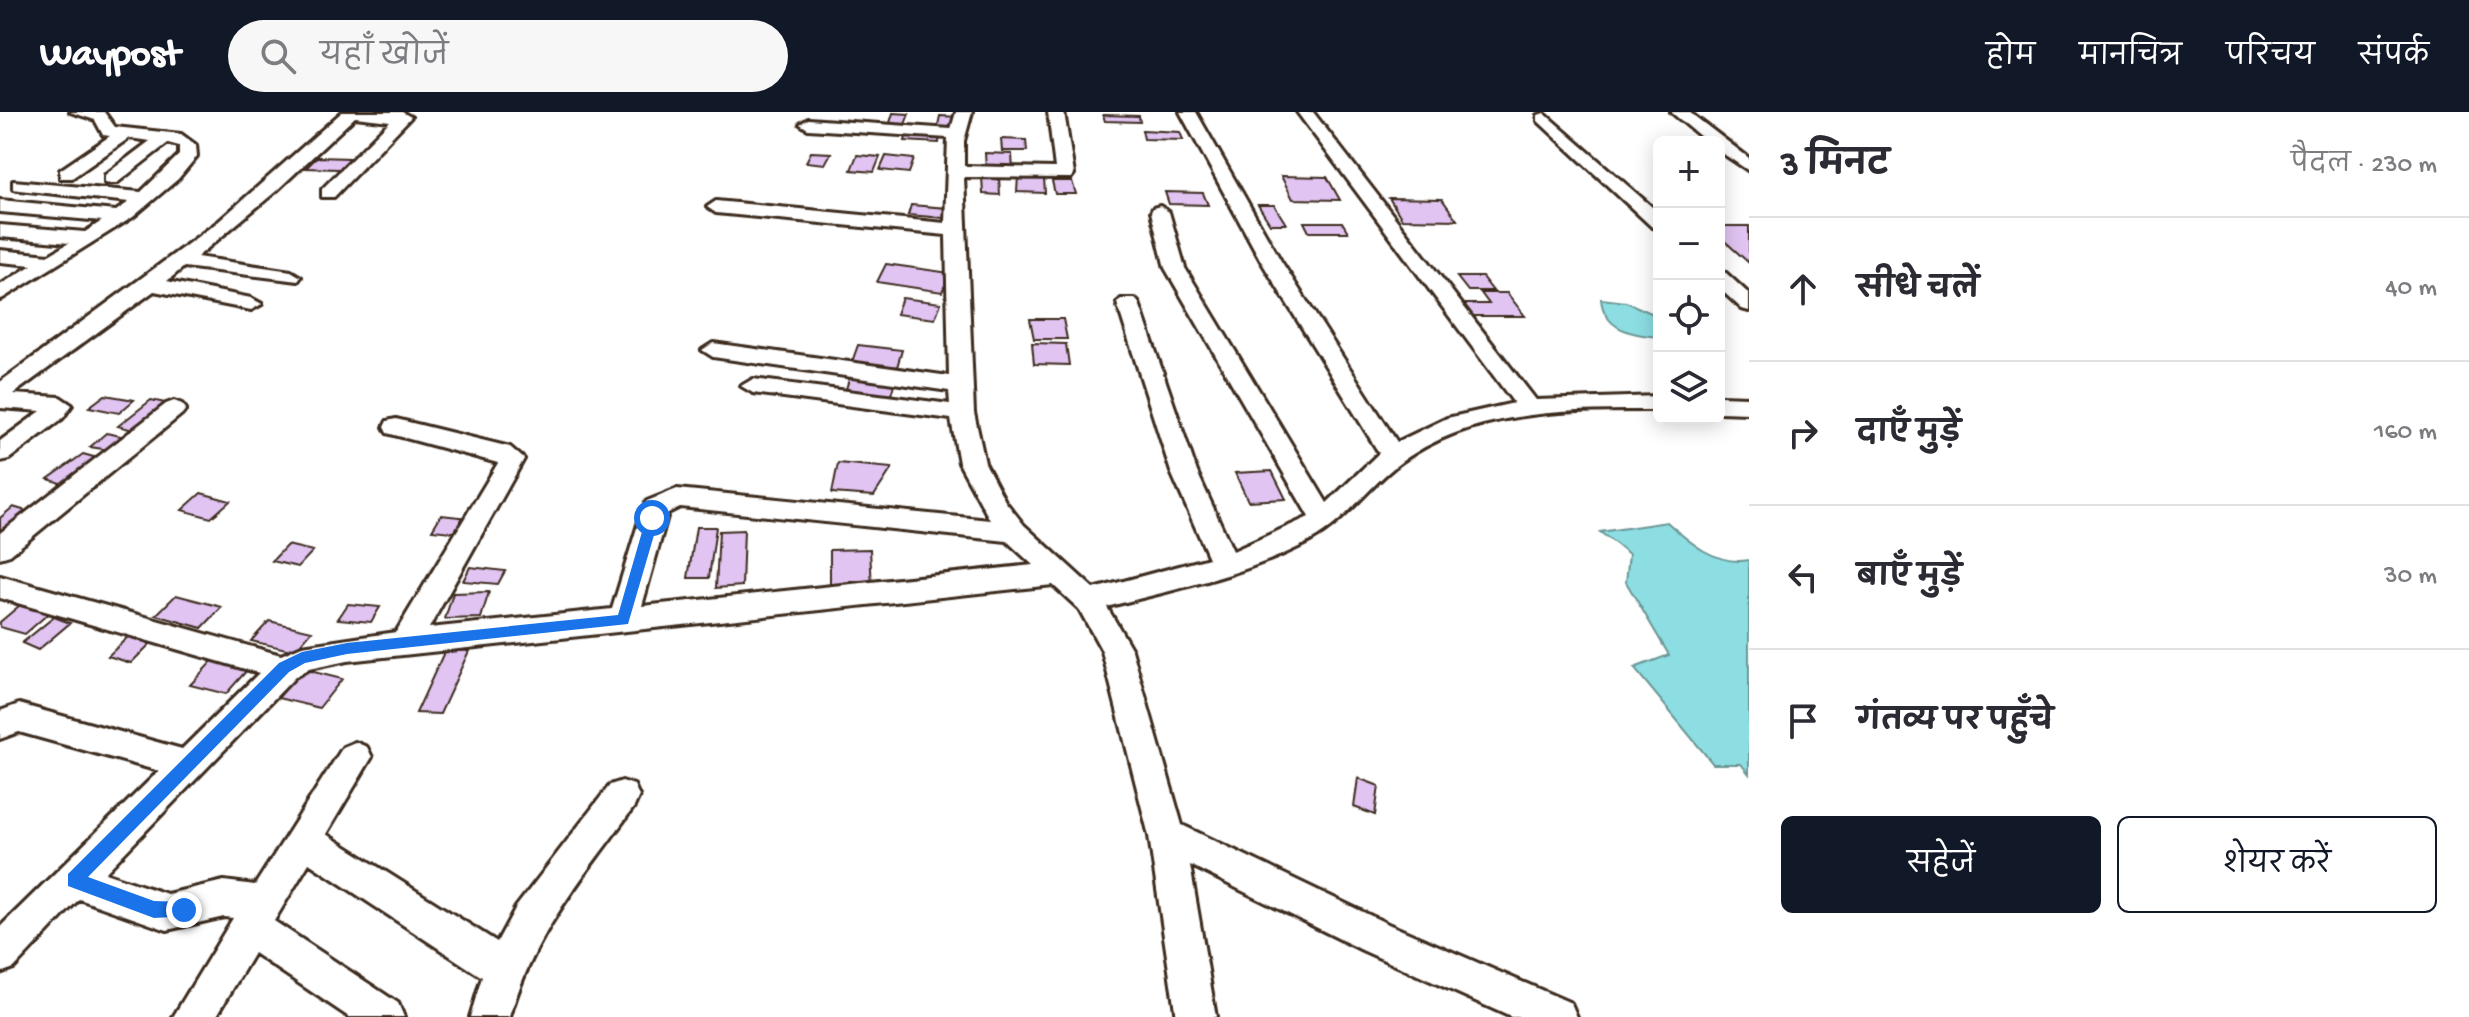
<!DOCTYPE html>
<html lang="hi">
<meta charset="utf-8">
<style>
body{margin:0;font-family:"Gochi Hand","Playpen Sans Deva",sans-serif;background:#f7f7f7;color:#2b2b33}
.controls{position:absolute;right:24px;top:24px;display:grid;overflow:hidden;border-radius:12px;box-shadow:0 4px 20px #0003}
.controls button{width:72px;height:72px;display:grid;place-items:center;padding:0;border:0;border-bottom:2px solid #e1e1e2;background:#fff;color:#2b2b33;font:40px sans-serif}
.stop{position:absolute;width:24px;height:24px;margin:-18px;border:6px solid #1a73e8;border-radius:50%;background:#fff}
.stop.end{background:#1a73e8;border-color:#fff;box-shadow:0 2px 8px #0008}
.list{margin:0;padding:0;list-style:none}
h2{display:flex;justify-content:space-between;align-items:center;height:104px;margin:0;padding:0 32px;font-size:34px}
h2 small{font-size:26px;font-weight:400;color:#7c7c81}
.list li{display:grid;grid-template-columns:52px 1fr auto;gap:24px;align-items:center;box-sizing:border-box;height:144px;padding:0 32px;border-top:2px solid #e1e1e2}
.list b{display:block;font-size:30px;white-space:nowrap}
.list em{font-size:26px;font-style:normal;color:#7c7c81}
.actions{display:flex;gap:16px;padding:24px 32px}
.actions a{flex:1;padding:18px 0;border:2px solid #111827;border-radius:12px;text-align:center;font-size:28px;color:#111827}
.actions .main{background:#111827;color:#fff}
.icon{flex:none;width:44px;height:44px;fill:none;stroke:currentColor;stroke-width:2;stroke-linecap:round;stroke-linejoin:round}
.map{position:relative;flex:none;width:1749px;height:905px;overflow:hidden}
header{display:flex;align-items:center;gap:48px;box-sizing:border-box;height:112px;padding:0 40px;background:#111827;color:#fff}
header strong{font-size:38px}
nav{display:flex;gap:44px;margin-inline-start:auto;font-size:28px}
.search{width:560px;height:72px;background:#f7f7f7;display:flex;align-items:center;gap:20px;box-sizing:border-box;padding:0 28px;border-radius:44px;color:#7c7c81;font-size:30px}
main{display:flex}
aside{flex:1;background:#fff}
.map>svg:first-child{display:block}
.water{fill:#8cdee3;stroke:#6c9694;stroke-width:2}
.building{fill:#e1c4f2;stroke:#3b2a1e;stroke-width:2}
.lines{fill:none;stroke-linecap:round;stroke-linejoin:round}
.minor-casing{stroke:#3b2a1e;stroke-width:6}
.minor{fill:#fff;fill-rule:evenodd}
.route{fill:#1a73e8}
</style>
<header>
<strong>Waypost</strong>
<div class="search"><svg class="icon" aria-label="search" viewBox="0 0 24 24"><circle cx="10" cy="10" r="6"/><path d="M15 15l6 6"/></svg>यहाँ खोजें</div>
<nav><a>होम</a><a>मानचित्र</a><a>परिचय</a><a>संपर्क</a></nav>
</header>
<main>
<div class="map">
<svg width="1749" height="905" viewBox="0 0 1749 905">
<rect width="100%" height="100%" fill="#fff"/>
<filter id="ink" filterUnits="userSpaceOnUse"><feTurbulence type="fractalNoise" baseFrequency=".0125" numOctaves="2"/><feDisplacementMap in="SourceGraphic" scale="16" xChannelSelector="R" yChannelSelector="G"/><feConvolveMatrix kernelMatrix="1 2 1 2 8 2 1 2 1" color-interpolation-filters="sRGB"/></filter>
<g filter="url(#ink)">
<!-- water -->
<path class="water" d="M1601,187L1626,190L1658,204L1659,225C1633,223 1604,218 1601,187Z
M1667,410C1689,430 1716,454 1749,448V662L1741,652H1713L1634,556L1669,543L1626,470L1629,442L1600,420Z"/>
<!-- building -->
<path class="building" d="M893,1L909,2L904,15L889,14Z
M1103,3L1139,4L1140,10L1105,9Z
M940,4L959,5L956,19L937,18Z
M1142,18L1180,20L1183,28L1144,27Z
M907,21L940,22L939,31L905,29Z
M1001,27L1026,28L1027,39H1002Z
M811,40L831,41L825,52L806,50Z
M985,41L1012,42L1013,59L986,58Z
M857,43L880,45L874,60L851,58Z
M886,44L914,47L909,61L880,58Z
M317,45L350,46L339,57L306,56Z
M982,64L999,65L1000,83L983,82Z
M1018,64L1044,66L1045,81L1017,80Z
M1281,64L1327,65L1340,88L1293,87Z
M1052,69H1072L1076,82H1055Z
M1165,80L1203,81L1208,93L1169,92Z
M1389,86L1442,87L1457,108L1402,107Z
M911,93L947,96L944,106L908,103Z
M1258,93H1274L1286,112H1270Z
M1304,110H1342L1348,120H1309Z
M1719,114H1749V151L1719,124Z
M886,152L950,161L942,180L877,170Z
M1457,165H1482L1493,179H1468Z
M1481,181H1507L1525,204H1468L1460,192H1489Z
M902,186L941,191L935,207L896,202Z
M1030,207H1063L1067,227H1034Z
M1032,231L1066,232L1069,253L1034,252Z
M858,233L902,238L897,255L852,250Z
M851,261L896,266L890,286L845,280Z
M105,283L134,288L119,301L89,295Z
M151,288L170,292L137,319L118,314Z
M106,321L131,326L116,339L90,335Z
M83,342L104,348L69,374L48,367Z
M838,351L892,356L874,384L832,381Z
M1272,359L1286,387L1248,389L1235,361Z
M201,381L230,389L211,406L182,398Z
M13,395L36,402L12,421L0,418V406Z
M441,403L469,406L461,421L432,418Z
M696,415H716L709,466H688Z
M744,418L742,474L716,476L719,419Z
M287,433L313,439L298,455L272,449Z
M870,437L872,476L830,477V438Z
M470,455L505,459L498,472L463,469Z
M489,480L481,506L445,507L453,481Z
M176,483L222,495L202,516L156,503Z
M348,492L380,495L371,510L338,507Z
M20,493L49,501L25,522L0,515V510Z
M54,505L70,511L38,538L22,531Z
M269,509L312,519L295,539L251,529Z
M132,521L154,528L131,551L108,544Z
M445,538L469,539L440,602L416,601Z
M213,548L248,557L226,582L190,573Z
M302,557L342,567L319,596L278,586Z
M1358,666L1379,674L1375,703L1354,695Z"/>
<g class="lines">
<!-- minor casing -->
<g class="minor-casing">
<path id="minor" d="M70,0H104L115,15L181,22L196,33L197,44L178,67L133,105L0,188V173L32,153L0,150V138L49,143L69,131L0,125V113L85,120L102,109L0,100V88L116,99L129,90L19,78L13,77V69L141,80L179,43V34L168,31L117,71H105V63L150,29L129,26L72,66H60V58L110,24L103,23L95,8Z
M342,0H402L411,5L334,85H322V77L390,9L355,5L275,80L197,145L291,159L301,165L298,169L184,155L167,169L251,186L262,192L251,198L154,179L13,282L60,285L72,293L63,306L9,347L0,349V329L41,299L0,296V270L219,109Z
M956,0H972L964,29V54L1055,56L1048,0H1064L1074,62L1071,66L964,65L974,301L985,351L1005,389L1024,413L1094,477L1209,446L1171,360L1117,191L1121,187H1135L1139,191L1197,360L1233,439L1309,405L1165,156L1151,100L1153,96L1160,94L1169,100L1185,156L1327,391L1379,341L1261,149L1180,0H1196L1281,149L1397,330L1447,306L1514,291L1297,0H1313L1536,288L1659,284V298C1571,298 1475,296 1401,350C1368,374 1347,409 1310,429C1247,463 1175,477 1107,495L1132,538L1182,713L1388,812L1571,891L1577,905H1511L1362,838L1190,753L1216,905H1176L1149,724L1102,539L1079,497L1053,473L347,549L309,557L295,565L105,761L167,782L224,769L255,773L343,635L355,630L367,635L372,645L326,722L497,830L516,795L610,673L622,669L634,673L639,684L634,695C584,764 533,822 510,905H470L482,865L309,751L274,809L398,891L404,905H349L254,841L216,905H173L233,806L224,805L167,818L79,787L14,856L0,861V815L159,659L19,620L0,627V599L19,592L182,637L259,561L0,486V464L281,543L302,534L396,520L498,351L387,321L384,315L387,309L396,307L510,335L524,347L429,516L612,497L643,396L647,389L677,377L990,408L959,351L951,307L753,281L741,274L753,267L950,292L949,279L713,245L702,238L713,231L949,264L946,123L716,101L707,95L716,89L945,111L948,26L808,17L800,12L808,7L951,17ZM680,395L1007,429L1033,453L642,494L668,401Z
M1671,0H1689L1749,46V59L1719,39V30H1707Z
M1544,1L1659,101V117L1652,115L1538,9V3Z
M1719,159L1726,161L1749,182V199L1742,197L1719,176Z
M1719,284L1749,285V301L1719,300Z
M174,289L182,292L186,297L182,302L10,443L0,446V421L166,292Z"/>
</g>
<!-- minor -->
<use href="#minor" class="minor"/>
</g>
</g>
<!-- route -->
<path class="route" d="M652,401L659,406L628,512L347,542L305,551L289,560L88,765L154,789L184,790L193,798L190,804L154,806L68,774V762L279,551L302,540L347,531L618,503L646,406Z"/>
</svg>
<div class="controls">
<button>+</button>
<button>−</button>
<button><svg class="icon" aria-label="locate" viewBox="0 0 24 24"><circle cx="12" cy="12" r="6"/><path d="M12 2v4M12 18v4M2 12h4M18 12h4"/></svg></button>
<button><svg class="icon" aria-label="layers" viewBox="0 0 24 24"><path d="M12 4l9 5-9 5-9-5zM3 14l9 5 9-5"/></svg></button>
</div>
<div class="stop" style="left:652px;top:406px"></div>
<div class="stop end" style="left:184px;top:798px"></div>
</div>
<aside>
<h2>3 मिनट<small>पैदल · 230 m</small></h2>
<ul class="list">
<li><svg class="icon" aria-label="ahead" viewBox="0 0 24 24"><path d="M12 20V5M6 11l6-6 6 6"/></svg><div><b>सीधे चलें</b></div><em>40 m</em></li>
<li><svg class="icon" aria-label="right" viewBox="0 0 24 24"><path d="M7 20v-9h11M14 6l5 5-5 5"/></svg><div><b>दाएँ मुड़ें</b></div><em>160 m</em></li>
<li><svg class="icon" aria-label="left" viewBox="0 0 24 24"><path d="M17 20v-9H6M10 6l-5 5 5 5"/></svg><div><b>बाएँ मुड़ें</b></div><em>30 m</em></li>
<li><svg class="icon" aria-label="arrive" viewBox="0 0 24 24"><path d="M6 21V4h12l-3 4 3 4H6"/></svg><div><b>गंतव्य पर पहुँचे</b></div></li>
</ul>
<div class="actions"><a class="main">सहेजें</a><a>शेयर करें</a></div>
</aside>
</main>
